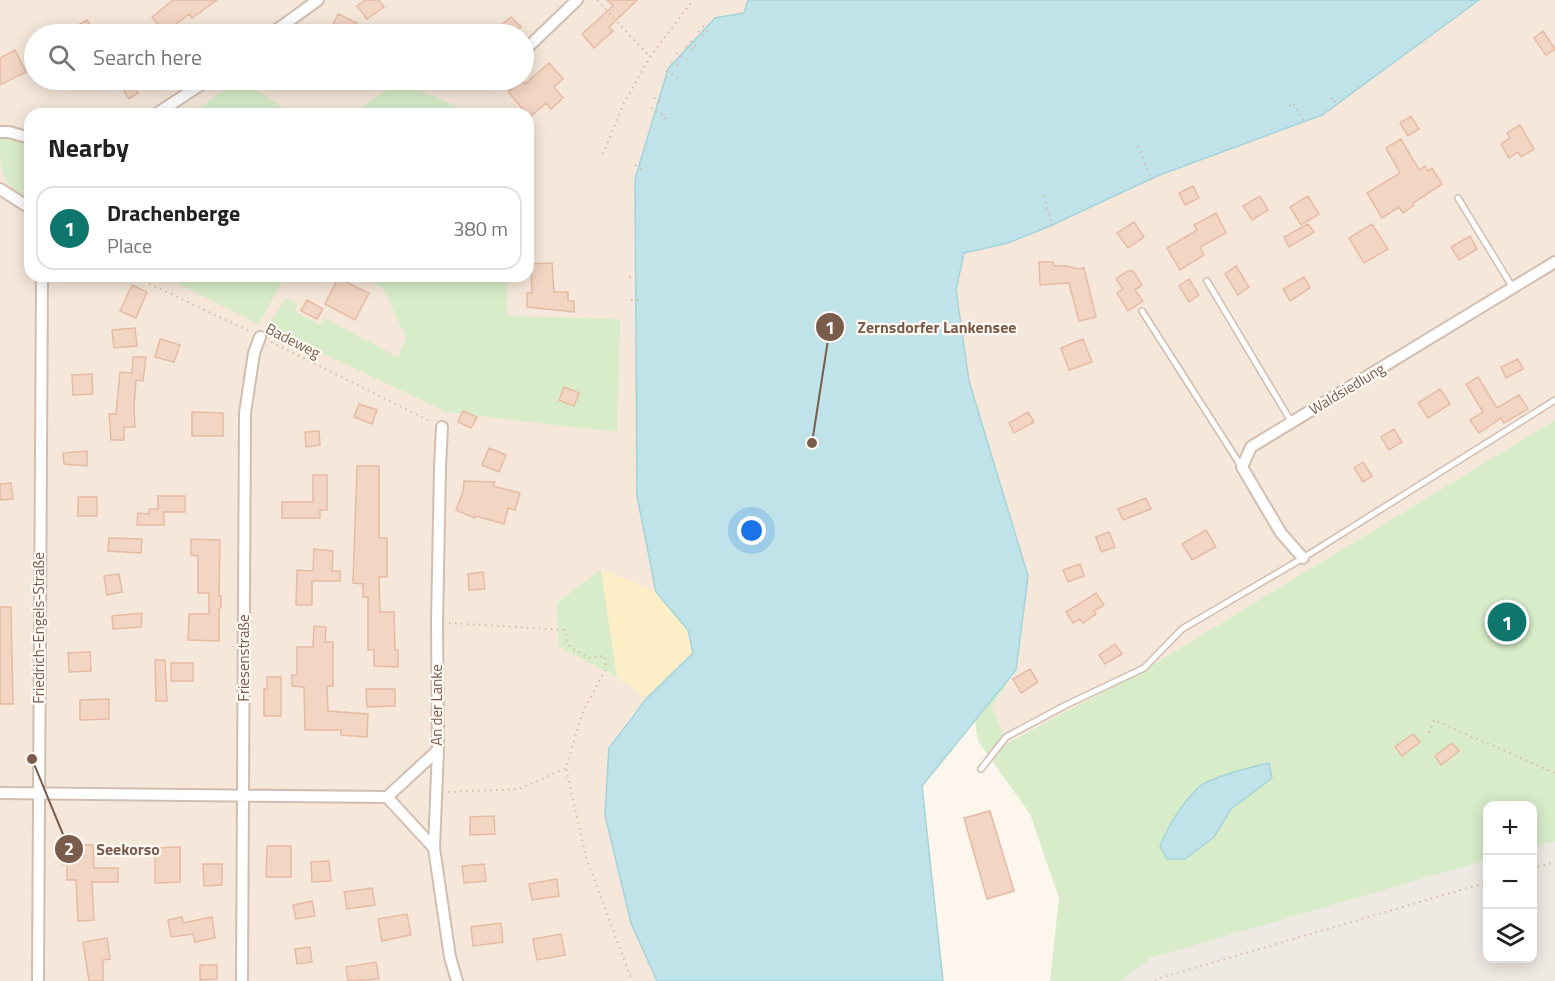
<!DOCTYPE html>
<meta charset="utf-8">
<style>
body{margin:0;font-family:"Titillium Web",sans-serif;background:#f6f6f6;color:#222}
.controls{position:absolute;right:18px;bottom:18px;display:grid;overflow:hidden;border-radius:12px;box-shadow:0 3px 15px #0003}
.controls button{width:54px;height:54px;display:grid;place-items:center;padding:0;border:0;border-bottom:2px solid #e0e0e0;background:#fff;color:#222;font:30px sans-serif}
.you{position:absolute;left:752px;top:531px;width:21px;height:21px;margin:-15px;border:4px solid #fff;border-radius:50%;background:#1a73e8;box-shadow:0 0 0 9px #1a73e833}
.badge{display:grid;place-items:center;width:39px;height:39px;border-radius:50%;background:#0f766e;color:#fff;font-size:20px;font-weight:700}
.pin{position:absolute;translate:-50% -50%;border:3px solid #fff;box-shadow:0 2px 6px #0006}
.list{margin:0;padding:0;list-style:none}
h2{display:flex;justify-content:space-between;align-items:center;height:78px;margin:0;padding:0 24px;font-size:26px}
h2 small{font-size:20px;font-weight:400;color:#767676}
.list li{display:grid;grid-template-columns:39px 1fr auto;gap:18px;align-items:center;box-sizing:border-box;height:84px;margin:0 12px 12px;padding:0 12px;border:2px solid #e0e0e0;border-radius:18px}
.list b{display:block;font-size:22px;white-space:nowrap}
.list p{margin:0;font-size:20px;white-space:nowrap;color:#767676}
.list em{font-size:20px;font-style:normal;color:#767676}
.icon{flex:none;width:33px;height:33px;fill:none;stroke:currentColor;stroke-width:2;stroke-linecap:round;stroke-linejoin:round}
.map{position:relative;flex:none;width:1555px;height:981px;overflow:hidden}
.search{position:absolute;background:#fff;box-shadow:0 3px 15px #0003;left:24px;top:24px;width:510px;height:66px;display:flex;align-items:center;gap:15px;box-sizing:border-box;padding:0 21px;border-radius:33px;color:#767676;font-size:22px}
.panel{position:absolute;background:#fff;box-shadow:0 3px 15px #0003;left:24px;top:108px;width:510px;height:174px;border-radius:18px}
.map>svg:first-child{display:block}
.residential{fill:#f5e8da;fill-rule:evenodd}
.industrial{fill:#efe9e4}
.green{fill:#d8ecc9;fill-rule:evenodd}
.sand{fill:#fcefc7}
.water{fill:#bfe3e8;stroke:#a5d3da;stroke-width:1.5}
.building{fill:#f3d5c3;stroke:#e6bba3;stroke-width:1.5}
.lines{fill:none;stroke-linecap:round;stroke-linejoin:round}
.lane-casing{stroke:#d1beb0;stroke-width:8}
.street-casing{stroke:#d1beb0;stroke-width:14}
.path{stroke:#d9b8a5;stroke-width:2;stroke-dasharray:1.5 4.5;stroke-linecap:butt}
.lane{stroke:#fff;stroke-width:5}
.street{stroke:#fff;stroke-width:10}
.labels{text-anchor:middle;stroke-width:4.5;stroke-linejoin:round;paint-order:stroke}
.street-label{font-size:15px;fill:#7a5c4d;stroke:#fffaf3}
.leader{fill:none;stroke:#7a5c4d;stroke-width:2}
.callout-dot{fill:#7a5c4d;stroke:#fffaf3;stroke-width:2}
.mark-label{font-size:18px;text-anchor:middle;font-weight:bold;fill:#fff}
.callout-label{font-size:16px;text-anchor:middle;font-weight:bold;fill:#7a5c4d;stroke:#fffaf3;stroke-width:4.5;stroke-linejoin:round;paint-order:stroke}
</style>
<div class="map">
<svg width="1555" height="981" viewBox="0 0 1555 981">
<rect width="100%" height="100%" fill="#fdf6ec"/>
<!-- residential -->
<path class="residential" d="M0,0H748L744,13L635,179L637,496L693,653L632,715L609,748L605,815L631,923L657,981H0ZM34,34H524V80H34ZM30,114H528V276H30Z
M1479,0H1555V420L1144,670L1006,743L992,707L1016,670L1028,576L969,381L956,290L964,253L1008,243L1050,226L1157,176L1322,115Z"/>
<!-- industrial -->
<path class="industrial" d="M1555,841V981H1120L1151,958L1487,860L1488,958H1532L1533,847Z"/>
<!-- green -->
<path class="green" d="M238,80H241L293,114H191Z
M398,81L454,105L462,114H352Z
M0,137H9L30,143V199C0,183 0,170 0,137Z
M163,276H285L259,324Z
M359,276H507V316L620,319L617,432L447,412L267,327L286,298L298,304L295,311L320,325L324,318L398,357L406,338L383,288Z
M1555,420V841L1533,847L1532,806H1488L1487,860L1151,958L1120,981H1050L1059,898L1030,814L978,741L975,722L1016,670L992,707L1007,743L1144,670ZM1269,763L1272,778L1231,810L1214,837L1185,859H1167L1160,845C1169,825 1182,803 1199,787C1209,778 1255,766 1269,763Z
M601,569L617,677L559,647L557,603Z"/>
<!-- sand -->
<path class="sand" d="M601,569L656,592L688,630L693,653L647,698L617,677Z"/>
<!-- water -->
<path class="water" d="M748,0H1479L1322,115L1157,176L1050,226L1008,243L964,253L956,290L969,381L1028,576L1016,670L922,786L943,981H657L631,923L605,815L609,748L647,698L693,653L688,630L656,592L637,496L635,179L668,69L715,18L744,13Z
M1269,763L1272,778L1231,809L1214,837L1185,859H1167L1160,846C1169,825 1182,803 1199,787C1208,778 1255,766 1269,763Z"/>
<!-- building -->
<path class="building" d="M173,0H217L192,18L189,14L165,33L152,17Z
M365,0H379L384,7L367,19L357,6Z
M607,0H637L609,27L613,31L594,48L582,34L613,6Z
M338,14L357,23L352,34L333,25Z
M511,17L521,27L514,34H491Z
M87,20L96,34H63L80,24Z
M1543,31L1555,49L1546,55L1534,38Z
M15,50L26,72L0,85V58Z
M549,63L563,79L554,87L563,98L551,109L546,103L530,117L508,92L522,80L525,84Z
M117,80H130L138,93L129,99Z
M1411,116L1419,129L1408,136L1400,123Z
M1520,125L1534,149L1521,157L1518,152L1509,158L1501,144L1510,138L1507,133Z
M1401,139L1419,170L1425,166L1428,171L1432,168L1442,184L1413,203L1414,205L1403,213L1399,207L1382,218L1367,193L1400,173L1386,148Z
M1193,186L1199,198L1185,205L1179,193Z
M1260,196L1268,210L1252,220L1243,206Z
M1308,196L1319,214L1301,225L1290,207Z
M1216,213L1226,233L1200,247L1204,255L1180,270L1167,248L1197,230L1194,225Z
M1134,222L1144,237L1128,248L1117,233Z
M1308,224L1314,232L1289,247L1284,237Z
M1372,224L1388,249L1364,263L1349,238Z
M1470,236L1477,249L1459,260L1451,247Z
M1039,262H1053L1054,266H1066L1079,269L1084,268L1096,317L1079,321L1069,283L1040,285Z
M552,263L554,292H568V301H574V312L527,307V293H532L531,264Z
M1236,266L1249,287L1238,295L1225,274Z
M1128,271H1133L1142,285L1135,290L1143,301L1128,311L1117,293L1123,289L1116,279Z
M1304,277L1310,288L1290,301L1283,289Z
M338,278L369,293L355,320L325,304Z
M1189,279L1199,295L1189,302L1179,286Z
M132,285L147,292L136,318L120,311Z
M307,300L323,309L317,319L301,311Z
M135,328L137,346L114,348L112,330Z
M160,339L180,345L174,362L155,357Z
M1083,339L1092,362L1069,370L1061,348Z
M133,357H146L143,381L136,380L134,407L135,427H124V440H111L109,414H116L120,372L132,373Z
M1518,359L1523,369L1506,378L1501,367Z
M92,374L93,394L73,395L72,375Z
M1478,377L1497,408L1519,395L1528,409L1504,423L1501,418L1479,433L1470,420L1483,412L1466,384Z
M564,387L579,393L574,406L559,400Z
M1440,389L1450,404L1428,418L1418,403Z
M359,404L377,410L372,424L354,417Z
M463,411L477,417L471,428L458,422Z
M192,412L223,413V436H192Z
M1028,412L1034,422L1014,433L1009,423Z
M1394,429L1402,442L1389,450L1381,437Z
M319,431L320,445L306,447L305,432Z
M489,448L506,455L499,472L482,465Z
M87,451V466L64,464L63,453Z
M1363,462L1372,476L1363,482L1354,468Z
M357,466H379V538H387V577H379L380,612H394L395,650H398V667L374,666V650H368V597H363V584L353,583Z
M313,475H327V510H320V518H282V502H313Z
M464,481L495,482L493,486L520,493L515,510L508,508L504,524L476,516L475,518L456,510L463,492Z
M11,483L13,499L0,500V484Z
M158,496H185V512H164V525H137L138,513L149,514V509H158Z
M78,497H97V516H78Z
M1146,498L1151,509L1123,520L1118,509Z
M1206,530L1216,547L1192,560L1182,544Z
M1109,532L1115,547L1101,552L1096,537Z
M109,538L142,539L141,553L108,551Z
M191,539L220,540L219,596H221V608H219V641L188,640L189,614H209V593H198V556L191,555Z
M314,549L333,551L332,571H340V581H312V605H296L297,570L313,571Z
M1080,564L1084,576L1068,582L1063,570Z
M483,572L485,589L469,590L468,574Z
M119,574L122,592L107,595L104,576Z
M1096,593L1104,605L1094,611L1096,614L1083,623L1080,619L1073,623L1066,612Z
M0,607H11L13,704H0Z
M142,613L141,627L113,629L112,616Z
M314,626L326,627L325,642H333V686H327L328,711L368,714L367,737L341,735V730H305L304,687L292,686V675H297V647H313Z
M1115,644L1122,654L1105,664L1099,655Z
M90,652L91,671L69,672L68,653Z
M155,660H165L167,701H156Z
M171,663H193V681H171Z
M1030,669L1038,682L1021,693L1013,679Z
M267,677H281V716H264V689H267Z
M366,689H395V706L367,707Z
M109,699V719L80,720V700Z
M1413,734L1420,742L1402,756L1395,747Z
M1452,743L1459,751L1441,765L1435,756Z
M990,811L1014,891L987,899L964,818Z
M494,816L495,834L470,835V817Z
M66,845H93L94,868H118V882H92L94,920L78,921L76,880H67V864H63V851H67Z
M267,846H291V877H266Z
M180,847V882L155,883V848Z
M329,861L331,881L312,882L311,862Z
M203,864H222V885L204,886Z
M484,864L486,881L464,883L462,866Z
M557,879L559,896L532,900L529,884Z
M372,888L375,905L347,909L344,892Z
M312,901L315,916L296,919L293,905Z
M407,914L411,935L382,941L378,919Z
M182,917L183,923L212,917L215,938L195,942L193,934L171,937L168,920Z
M501,923L503,942L473,946L471,927Z
M561,934L565,955L537,960L533,939Z
M107,938L110,959L103,960V981H89L83,942Z
M310,947L312,962L297,964L295,949Z
M376,962L379,979L348,981L346,967Z
M200,965H217V979L200,980Z"/>
<g class="lines">
<!-- lane casing -->
<g class="lane-casing">
<path id="lane" d="M1458,198L1513,288
M1207,281L1292,423
M1142,311L1241,466
M981,769L1006,737L1066,705L1144,668L1182,629L1303,558L1555,400"/>
</g>
<!-- street casing -->
<g class="street-casing">
<path id="street" d="M271,34L318,0
M524,51L577,0
M156,114L208,80
M0,132H9L30,138
M0,189L30,208
M442,427L440,467L437,623L438,750L434,848L450,957L457,981
M1303,558L1281,533L1242,467L1251,447L1555,262
M0,793L387,797L434,848
M387,797L438,750
M38,981L42,276
M242,981L245,413L254,353L260,337"/>
</g>
<!-- path -->
<path class="path" d="M597,0L650,57
M703,26L710,34
M698,31L704,36
M690,41L696,46
M686,46L693,50
M676,53L690,61
M671,62L678,66
M666,71L678,78
M654,98L663,103
M1331,99L1334,98L1336,107
M1289,106L1293,103L1305,123
M651,108L666,117L664,119
M1138,146L1152,180
M603,154L624,103L650,57L693,0
M635,165L643,170
M1044,196L1052,226
M133,276L249,331
M629,277H640
M631,300H643
M271,342L432,422
M449,623L565,630L569,646L588,658L605,656L606,668L582,714L566,768L586,857L632,981
M1429,733L1434,720L1555,773
M448,792L519,789L566,768
M1532,869L1555,862
M1155,981L1160,978L1488,882"/>
<!-- lane -->
<use href="#lane" class="lane"/>
<!-- street -->
<use href="#street" class="street"/>
</g>
<g class="labels">
<!-- street labels -->
<g class="street-label">
<text transform="translate(293 341) rotate(27)" y="5">Badeweg</text>
<text transform="translate(1347 389) rotate(-31)" y="5">Waldsiedlung</text>
<text transform="translate(39 628) rotate(-90)" y="5">Friedrich-Engels-Straße</text>
<text transform="translate(244 658) rotate(-90)" y="5">Friesenstraße</text>
<text transform="translate(437 705) rotate(-90)" y="5">An der Lanke</text>
</g>
</g>
<!-- callouts -->
<path class="leader" d="M812 443L830 327M32 759L69 849"/>
<g class="callout-dot">
<circle cx="812" cy="443" r="6"/>
<circle cx="32" cy="759" r="6"/>
<circle cx="830" cy="327" r="15"/>
<circle cx="69" cy="849" r="15"/>
</g>
<g class="mark-label">
<text x="830" y="334">1</text>
<text x="69" y="855">2</text>
</g>
<g class="callout-label">
<text x="937" y="333">Zernsdorfer Lankensee</text>
<text x="128" y="855">Seekorso</text>
</g>
</svg>
<div class="controls">
<button>+</button>
<button>−</button>
<button><svg class="icon" aria-label="layers" viewBox="0 0 24 24"><path d="M12 4l9 5-9 5-9-5zM3 14l9 5 9-5"/></svg></button>
</div>
<div class="you"></div>
<div class="pin badge" style="left:1507px;top:622px">1</div>
<div class="search"><svg class="icon" aria-label="search" viewBox="0 0 24 24"><circle cx="10" cy="10" r="6"/><path d="M15 15l6 6"/></svg>Search here</div>
<section class="panel">
<h2>Nearby<small></small></h2>
<ul class="list">
<li><span class="badge">1</span><div><b>Drachenberge</b><p>Place</p></div><em>380 m</em></li>
</ul>
</section>
</div>
